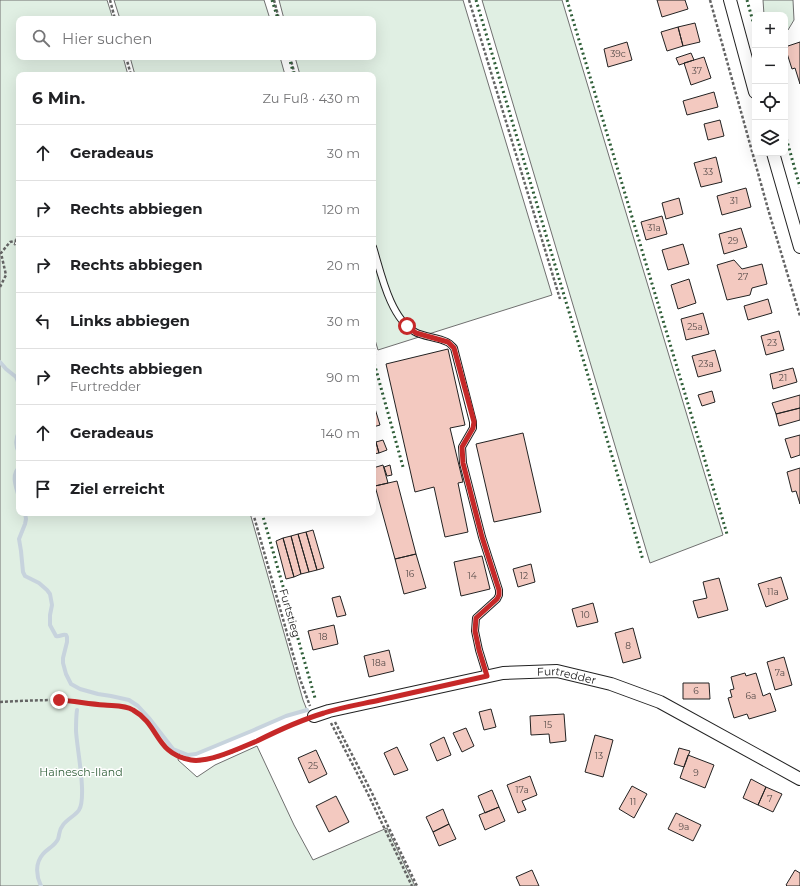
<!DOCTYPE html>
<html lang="de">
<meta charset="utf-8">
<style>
body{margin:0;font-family:Montserrat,sans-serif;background:#f2f2f2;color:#202124}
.controls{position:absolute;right:12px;top:12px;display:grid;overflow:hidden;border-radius:8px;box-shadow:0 4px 16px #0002}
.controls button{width:36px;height:36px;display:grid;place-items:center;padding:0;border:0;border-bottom:1px solid #e0e0e0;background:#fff;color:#202124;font:20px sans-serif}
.stop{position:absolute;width:12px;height:12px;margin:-9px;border:3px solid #c62828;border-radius:50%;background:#fff}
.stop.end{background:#c62828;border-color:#fff;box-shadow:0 1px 4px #0008}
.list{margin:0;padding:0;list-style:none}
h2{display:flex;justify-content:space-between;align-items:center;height:52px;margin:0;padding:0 16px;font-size:17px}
h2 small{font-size:13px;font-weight:400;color:#757577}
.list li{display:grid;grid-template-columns:26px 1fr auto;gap:12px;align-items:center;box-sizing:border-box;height:56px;padding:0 16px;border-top:1px solid #e0e0e0}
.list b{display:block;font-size:15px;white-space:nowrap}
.list p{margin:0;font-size:13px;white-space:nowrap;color:#757577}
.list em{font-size:13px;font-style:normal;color:#757577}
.icon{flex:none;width:22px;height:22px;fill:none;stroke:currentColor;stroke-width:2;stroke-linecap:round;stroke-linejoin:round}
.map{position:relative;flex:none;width:800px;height:886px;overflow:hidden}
.search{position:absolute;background:#fff;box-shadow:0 4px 16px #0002;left:16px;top:16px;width:360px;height:44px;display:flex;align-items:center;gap:10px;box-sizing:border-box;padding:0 14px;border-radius:8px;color:#757577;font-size:15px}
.panel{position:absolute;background:#fff;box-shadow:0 4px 16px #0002;left:16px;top:72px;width:360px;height:444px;border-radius:8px}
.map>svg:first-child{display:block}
.green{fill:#e0efe3;stroke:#6f6f6f}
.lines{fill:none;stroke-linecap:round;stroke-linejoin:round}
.stream{stroke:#c7d3dd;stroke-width:4}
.building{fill:#f3c9c0;stroke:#222}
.lane-casing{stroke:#222;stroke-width:8}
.street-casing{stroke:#222;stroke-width:14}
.path{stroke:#646464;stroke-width:2.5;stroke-dasharray:3 2;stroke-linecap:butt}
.lane{stroke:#fff;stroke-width:6}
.street{stroke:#fff;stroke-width:12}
.hedge{stroke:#2f5e38;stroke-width:3;stroke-dasharray:2 3;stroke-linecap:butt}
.route{stroke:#c62828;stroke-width:5}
.labels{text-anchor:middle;stroke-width:3;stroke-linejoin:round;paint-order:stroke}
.number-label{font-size:9px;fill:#564c4a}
.street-label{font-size:11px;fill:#222;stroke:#fff}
.park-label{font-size:11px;fill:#2f5e38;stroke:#fff}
</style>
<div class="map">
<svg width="800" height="886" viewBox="0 0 800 886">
<rect width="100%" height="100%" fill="#fff"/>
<!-- green -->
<path class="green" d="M0,0H107L113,19H19V57H123L128,75H19V233H18L14,245L19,244V513H250L303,700L307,710L286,716L254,730L196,754L188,755L180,752L178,760L197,777L215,765L257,746L294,825L313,860L387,828L399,853L415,886H0Z
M114,0H264L270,19H120Z
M279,0H463L552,295L378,350L373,333V75H300L295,57H373V19H284Z
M482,0H562L723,535L650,563Z
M763,0H793L794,20L788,30L785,29V15H764Z
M130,57H280L285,75H135Z"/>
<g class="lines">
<!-- stream -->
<path class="stream" d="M0,362L6,369L16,377L19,384
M19,432C15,439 15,445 19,453
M19,468C11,474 16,488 19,497
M25,513L26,519L25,524L19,539L21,551L23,572L25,576L39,583L47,590L50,594L52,605L50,615V625L56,636C60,637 62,634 66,635L67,637V642L63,658V663L66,674L71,684L80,689L98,694L111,696L129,700L138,706L149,718L173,749L188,755L196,754L254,730L286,716L307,710
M41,886C36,876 35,863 43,854C47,849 55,846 58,839C60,834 58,831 63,825C67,819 75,816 79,810C87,797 77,749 76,731C76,724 76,717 77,710"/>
</g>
<!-- building -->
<path class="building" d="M657,0H685L688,9L662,17Z
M695,23L700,42L683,46L678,27Z
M678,27L683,46L667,51L661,32Z
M627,42L632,60L608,67L604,49Z
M800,42V84L795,68L792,69L785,47Z
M691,53L694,60L679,65L676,58Z
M704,57L711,78L691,85L684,63Z
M714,92L718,107L687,115L683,101Z
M720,120L724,136L708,140L704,124Z
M716,157L722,182L701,187L694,163Z
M746,188L751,207L722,215L717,196Z
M679,198L683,214L666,219L662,203Z
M662,216L667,234L646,240L641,222Z
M741,228L747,247L724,254L719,234Z
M683,244L689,264L668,270L662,250Z
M734,260L742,269L762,264L767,284L752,288L750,295L727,300L717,265Z
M689,279L696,303L678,309L671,285Z
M768,299L772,313L748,320L744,306Z
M703,313L709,334L686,340L681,319Z
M779,331L784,350L766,355L761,336Z
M448,349L465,425L450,428L463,482L458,483L468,532L445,537L434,487L415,492L386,364Z
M715,350L721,371L698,377L692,356Z
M793,368L797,382L773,389L770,374Z
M712,391L715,402L702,406L698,395Z
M800,395V408L776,414L772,403Z
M373,402L380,425L373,427Z
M800,408V420L779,426L776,414Z
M373,432L379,453L373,454Z
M523,433L541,512L494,522L476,444Z
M800,435V455L791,458L785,439Z
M383,440L387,450L379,453L376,442Z
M383,465L388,483L375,486L373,478V468Z
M390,465L392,475L387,476L384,467Z
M800,468V504L796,491L792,492L787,472Z
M397,481L416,554L395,559L375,486Z
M313,530L324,568L317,570L306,532Z
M306,532L317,570L309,572L298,534Z
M298,534L309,572L301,574L291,536Z
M291,536L301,574L294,577L283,538Z
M283,538L294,577L286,579L276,541Z
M416,554L426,588L404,594L395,559Z
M482,556L490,589L461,596L454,562Z
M531,564L535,582L518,587L513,569Z
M781,577L788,599L766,607L758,584Z
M719,578L728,610L698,618L693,601L707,598L703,582Z
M340,596L346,615L337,617L332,598Z
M593,603L598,622L577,627L572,609Z
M334,625L338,644L313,650L308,631Z
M633,628L641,658L623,663L615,633Z
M389,650L394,671L369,677L364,656Z
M784,657L792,685L775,690L767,662Z
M745,673L746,676L756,673L763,696L770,693L776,711L749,719L747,714L734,718L728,698L732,697L730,690L734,689L731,677Z
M683,683H709L710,699H683Z
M491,709L496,727L484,730L479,712Z
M564,714L566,741L550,743L549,734L531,735L530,716Z
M466,728L474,746L462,752L453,733Z
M595,735L613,740L603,777L585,772Z
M444,737L451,755L437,761L430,744Z
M397,747L408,770L394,775L384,753Z
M679,748L690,751L684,767L674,764Z
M316,750L327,774L309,783L298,758Z
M688,755L714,765L705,788L680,778Z
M530,776L537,795L522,801L526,810L518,813L507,785Z
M751,779L766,787L758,805L743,798Z
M632,786L647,794L634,818L619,809Z
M766,787L782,794L773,812L758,805Z
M492,790L499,807L485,813L478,796Z
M336,796L349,822L329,832L316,806Z
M499,807L505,821L485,830L479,815Z
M443,809L449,824L433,832L426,817Z
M676,813L701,825L693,841L668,829Z
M449,824L456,839L439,846L433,832Z
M532,870L539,886H520L516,877Z
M795,870L800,873V886H787L786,885Z"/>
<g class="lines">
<!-- lane casing -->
<g class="lane-casing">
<path id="lane" d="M373,247C381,273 390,318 415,332C424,337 437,337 447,342C450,343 452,346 454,348L473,422V428L462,447L463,463L482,537L499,590V595L497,599L476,618L475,631L479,650L487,676"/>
</g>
<!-- street casing -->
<g class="street-casing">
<g id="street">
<path d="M730,0L755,92"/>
<path d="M773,153L800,247"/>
<path id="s1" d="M314,716L329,711L503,673L557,671L611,684L660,702L800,779"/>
</g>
</g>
<!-- path -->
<path class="path" d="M110,0L115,19
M274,0L279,19
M469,0L560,299
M710,0L768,209L800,316
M126,57L131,75
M290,57L295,75
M0,287L6,275L1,253L10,242L19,240
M373,349L375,355
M253,513L300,679L310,706
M0,702C19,701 38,700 58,700C72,700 88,703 103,705C113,706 123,705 132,710C151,719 155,741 170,752C176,757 185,760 193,761C218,763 260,739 283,728C290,725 297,723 303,720
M335,722L371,791L417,886
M331,723L368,794L412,886"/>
<!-- lane -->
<use href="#lane" class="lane"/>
<!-- street -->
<use href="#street" class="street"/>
<!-- hedge -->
<path class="hedge" d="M272,0L278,19
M476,0L643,560
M567,0L727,534
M747,0L755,29
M289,57L294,75
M785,134L800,187
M373,359L403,467
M262,513L315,698"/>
</g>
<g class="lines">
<!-- route -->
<path class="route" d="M59,700C74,701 89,704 104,705C114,706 125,705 133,710C160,725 155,754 191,760C209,763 240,748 257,741C279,730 301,720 324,713C342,707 362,704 380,700C416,692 451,684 487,676L479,650L475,631L476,618L497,599L499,595V590L482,537L463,463L462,447L473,428L474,422L454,348L448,342L416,333L407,326"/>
</g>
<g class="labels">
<!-- number labels -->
<g class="number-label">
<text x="618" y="57">39c</text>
<text x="697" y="74">37</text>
<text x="708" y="175">33</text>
<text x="734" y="204">31</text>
<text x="654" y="231">31a</text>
<text x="733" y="244">29</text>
<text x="743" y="280">27</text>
<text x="695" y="330">25a</text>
<text x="772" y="346">23</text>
<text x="706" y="367">23a</text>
<text x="783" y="381">21</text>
<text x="410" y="577">16</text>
<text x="472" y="579">14</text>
<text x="524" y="579">12</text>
<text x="773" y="595">11a</text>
<text x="585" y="618">10</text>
<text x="323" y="640">18</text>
<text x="628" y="649">8</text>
<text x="379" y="666">18a</text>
<text x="780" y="676">7a</text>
<text x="696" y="694">6</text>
<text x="751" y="699">6a</text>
<text x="548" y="728">15</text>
<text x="599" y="759">13</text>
<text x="313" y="769">25</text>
<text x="696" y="776">9</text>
<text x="522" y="793">17a</text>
<text x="770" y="802">7</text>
<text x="633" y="805">11</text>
<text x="684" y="830">9a</text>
</g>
<!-- street labels -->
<g class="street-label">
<text transform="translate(290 613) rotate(74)" y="4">Furtstieg</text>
<text dy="4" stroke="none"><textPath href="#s1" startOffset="258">Furtredder</textPath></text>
</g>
<!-- park labels -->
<g class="park-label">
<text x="81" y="776">Hainesch-Iland</text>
</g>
</g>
</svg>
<div class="controls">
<button>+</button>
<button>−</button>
<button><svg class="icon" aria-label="locate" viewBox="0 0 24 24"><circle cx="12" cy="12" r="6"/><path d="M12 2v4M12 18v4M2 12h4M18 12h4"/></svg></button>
<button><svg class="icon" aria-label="layers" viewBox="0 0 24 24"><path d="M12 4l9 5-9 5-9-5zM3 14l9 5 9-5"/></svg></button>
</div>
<div class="stop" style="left:407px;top:326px"></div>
<div class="stop end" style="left:59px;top:700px"></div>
<div class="search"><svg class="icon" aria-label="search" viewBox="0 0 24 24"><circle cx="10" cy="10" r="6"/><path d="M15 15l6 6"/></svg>Hier suchen</div>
<section class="panel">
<h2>6 Min.<small>Zu Fuß · 430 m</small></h2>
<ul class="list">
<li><svg class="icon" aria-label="ahead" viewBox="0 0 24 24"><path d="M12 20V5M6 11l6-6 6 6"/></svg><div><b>Geradeaus</b></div><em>30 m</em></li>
<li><svg class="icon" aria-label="right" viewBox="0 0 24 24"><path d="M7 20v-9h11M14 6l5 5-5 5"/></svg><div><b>Rechts abbiegen</b></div><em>120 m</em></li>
<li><svg class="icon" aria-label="right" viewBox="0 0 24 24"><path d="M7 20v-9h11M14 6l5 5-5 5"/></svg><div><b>Rechts abbiegen</b></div><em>20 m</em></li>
<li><svg class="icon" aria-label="left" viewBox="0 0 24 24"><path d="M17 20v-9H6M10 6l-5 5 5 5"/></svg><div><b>Links abbiegen</b></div><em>30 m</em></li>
<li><svg class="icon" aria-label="right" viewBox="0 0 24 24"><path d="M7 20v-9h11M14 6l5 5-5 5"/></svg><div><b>Rechts abbiegen</b><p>Furtredder</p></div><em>90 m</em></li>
<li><svg class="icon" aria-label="ahead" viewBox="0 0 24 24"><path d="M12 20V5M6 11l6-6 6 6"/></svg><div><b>Geradeaus</b></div><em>140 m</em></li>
<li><svg class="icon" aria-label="arrive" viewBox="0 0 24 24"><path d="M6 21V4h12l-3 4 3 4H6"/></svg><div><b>Ziel erreicht</b></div></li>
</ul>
</section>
</div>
